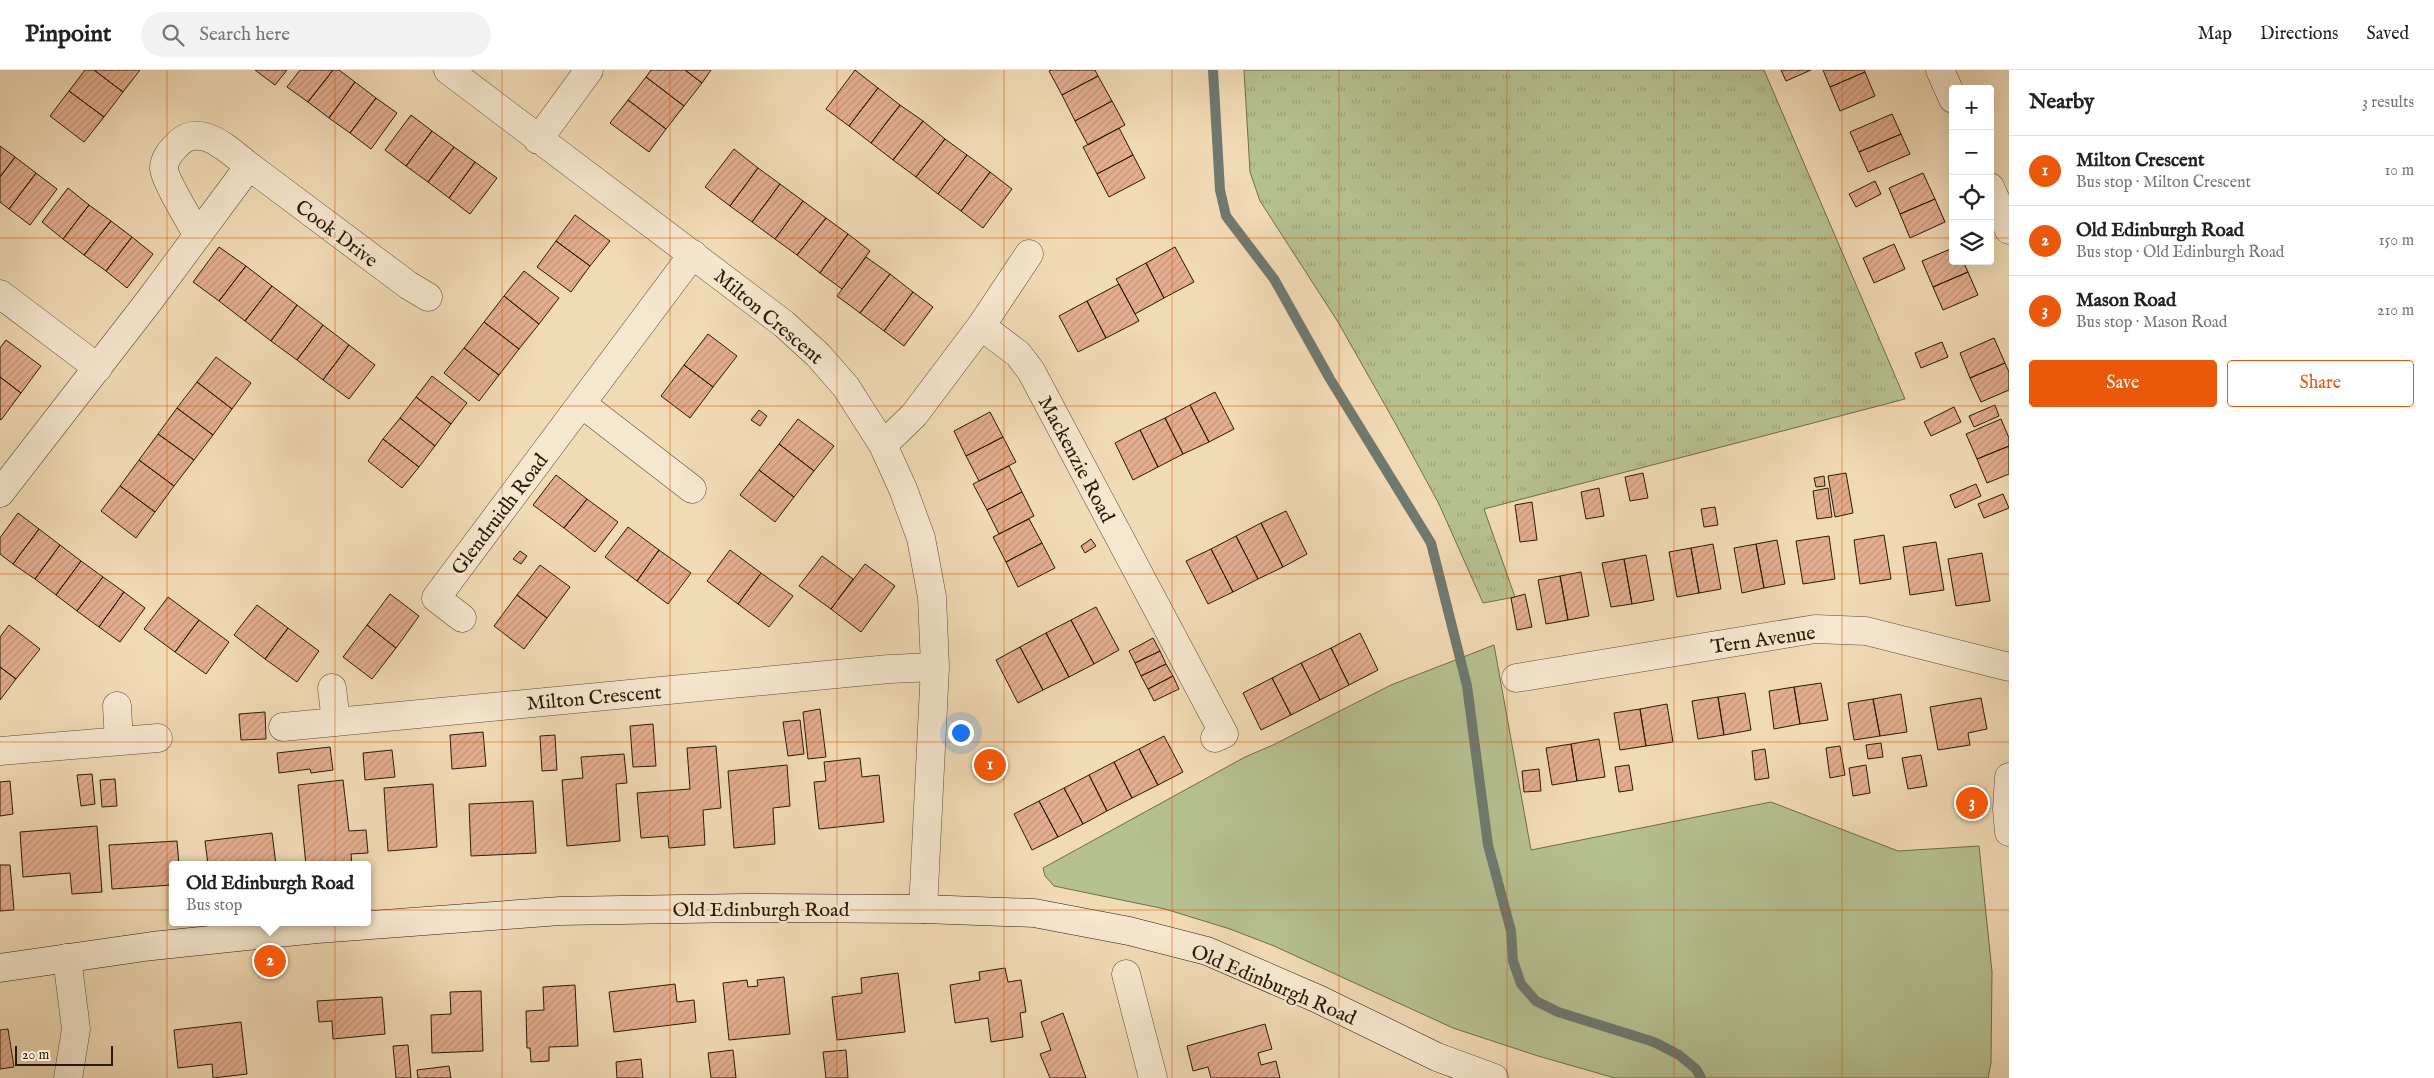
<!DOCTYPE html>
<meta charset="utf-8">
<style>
body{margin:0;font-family:"IM FELL English",serif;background:#f2f2f2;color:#222}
.controls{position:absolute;right:15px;top:15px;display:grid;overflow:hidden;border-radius:5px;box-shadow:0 5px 20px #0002}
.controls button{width:45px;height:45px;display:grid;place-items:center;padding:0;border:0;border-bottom:1px solid #e0e0e0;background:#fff;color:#222;font:25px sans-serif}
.scale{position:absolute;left:15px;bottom:12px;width:98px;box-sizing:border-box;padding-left:5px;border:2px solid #2a1908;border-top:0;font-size:14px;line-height:18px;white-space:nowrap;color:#2a1908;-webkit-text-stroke:4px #f6e8cf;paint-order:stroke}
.you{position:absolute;left:960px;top:662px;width:18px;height:18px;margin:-12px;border:4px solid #fff;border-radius:50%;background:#1a73e8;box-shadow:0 0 0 8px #1a73e833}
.badge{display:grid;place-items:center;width:32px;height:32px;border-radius:50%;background:#ea580c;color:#fff;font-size:16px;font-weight:700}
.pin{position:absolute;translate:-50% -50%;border:2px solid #fff;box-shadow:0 1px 5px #0006}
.popup{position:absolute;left:169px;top:791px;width:202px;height:65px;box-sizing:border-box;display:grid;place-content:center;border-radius:5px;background:#fff;filter:drop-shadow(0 1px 4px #0005);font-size:16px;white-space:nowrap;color:#767676}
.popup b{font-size:19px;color:#222}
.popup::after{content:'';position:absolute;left:50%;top:100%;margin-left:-10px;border:10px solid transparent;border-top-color:#fff}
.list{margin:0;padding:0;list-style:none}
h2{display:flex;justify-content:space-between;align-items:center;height:65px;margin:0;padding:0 20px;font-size:21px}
h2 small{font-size:16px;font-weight:400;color:#767676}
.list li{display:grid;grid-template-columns:32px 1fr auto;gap:15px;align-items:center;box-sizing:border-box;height:70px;padding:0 20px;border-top:1px solid #e0e0e0}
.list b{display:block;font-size:19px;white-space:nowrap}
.list p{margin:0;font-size:16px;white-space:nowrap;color:#767676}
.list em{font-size:16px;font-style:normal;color:#767676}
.actions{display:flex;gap:10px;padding:15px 20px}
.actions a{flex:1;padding:11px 0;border:1px solid #ea580c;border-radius:5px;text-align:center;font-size:18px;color:#ea580c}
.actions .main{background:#ea580c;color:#fff}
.icon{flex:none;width:28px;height:28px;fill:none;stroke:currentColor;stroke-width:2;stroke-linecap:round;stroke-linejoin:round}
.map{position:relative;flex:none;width:2009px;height:1008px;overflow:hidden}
header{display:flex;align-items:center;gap:30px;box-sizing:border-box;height:70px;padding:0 25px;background:#fff;border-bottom:1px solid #e0e0e0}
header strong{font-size:24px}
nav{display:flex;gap:28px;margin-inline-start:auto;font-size:18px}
.search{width:350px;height:45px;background:#f2f2f2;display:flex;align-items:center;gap:12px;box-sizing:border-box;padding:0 18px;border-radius:28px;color:#767676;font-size:19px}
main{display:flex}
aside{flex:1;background:#fff}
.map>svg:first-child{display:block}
.green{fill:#b6c190;stroke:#706d4c}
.park{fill:url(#park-tufts);stroke:#706d4c}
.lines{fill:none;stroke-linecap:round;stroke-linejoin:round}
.stream{stroke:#6e7a6f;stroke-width:10}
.building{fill:url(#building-hatch);stroke:#2a1908}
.street-casing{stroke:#5c4a33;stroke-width:29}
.secondary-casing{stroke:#2a1908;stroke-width:29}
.street{stroke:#f6e8cf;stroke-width:28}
.secondary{stroke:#f6e8cf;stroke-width:28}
.grid{fill:none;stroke:#d5530c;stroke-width:1;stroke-opacity:0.55}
.labels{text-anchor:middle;stroke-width:4.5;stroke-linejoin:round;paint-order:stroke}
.street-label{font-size:20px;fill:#2a1908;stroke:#f6e8cf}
</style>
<header>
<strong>Pinpoint</strong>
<div class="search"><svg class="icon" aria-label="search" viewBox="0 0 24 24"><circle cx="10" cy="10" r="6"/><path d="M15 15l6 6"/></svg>Search here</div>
<nav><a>Map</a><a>Directions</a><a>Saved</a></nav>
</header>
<main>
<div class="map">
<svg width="2009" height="1008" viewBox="0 0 2009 1008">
<defs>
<pattern id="park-tufts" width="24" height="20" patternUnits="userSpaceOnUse" patternTransform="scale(1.25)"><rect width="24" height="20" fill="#b6c190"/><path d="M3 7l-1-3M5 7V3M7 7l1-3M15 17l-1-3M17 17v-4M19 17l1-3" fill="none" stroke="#9da57b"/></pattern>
<pattern id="building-hatch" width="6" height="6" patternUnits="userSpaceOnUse" patternTransform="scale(1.25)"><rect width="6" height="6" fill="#e4ae8f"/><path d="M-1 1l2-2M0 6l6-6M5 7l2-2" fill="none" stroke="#c4957a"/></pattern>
</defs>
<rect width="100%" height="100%" fill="#f1dbb5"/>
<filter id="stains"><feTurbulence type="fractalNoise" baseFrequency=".004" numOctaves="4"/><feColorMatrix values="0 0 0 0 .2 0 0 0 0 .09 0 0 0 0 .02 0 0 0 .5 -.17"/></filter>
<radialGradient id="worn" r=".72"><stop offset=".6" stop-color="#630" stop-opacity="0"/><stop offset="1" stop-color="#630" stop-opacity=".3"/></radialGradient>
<!-- green -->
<path class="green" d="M1494,575L1531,780L1771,732L1898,781L1979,776L1992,902L1991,993L1988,1008H1615L1538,986L1453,958L1274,876L1230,859L1165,839L1054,816L1045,806L1043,798L1245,687L1273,675L1391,615Z"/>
<!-- park -->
<path class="park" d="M1244,0H1764L1905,329L1484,439L1515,527L1483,533L1439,434L1394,351L1338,252L1260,131L1250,102Z"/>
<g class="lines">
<!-- stream -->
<path class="stream" d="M1213,0L1220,120L1226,146L1274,209L1330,309L1431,473L1467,616L1488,775L1511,861L1513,891L1521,914L1536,931L1558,942L1654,972L1679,985L1696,999L1701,1008"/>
</g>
<!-- building -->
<path class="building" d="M85,0H94L123,22L104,47L69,21Z
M94,0H140L123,22Z
M255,0H287L275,15Z
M300,0H333L308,32L287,17Z
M333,0H339L355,12L329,48L308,32Z
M651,0H685L702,13L684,36L646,7Z
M685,0H711L702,13Z
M855,0L878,18L849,56L826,39Z
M1052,0H1095L1098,6L1062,25L1049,1Z
M1781,0H1811L1786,11Z
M1823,0H1864L1865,2L1830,17Z
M1865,2L1875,26L1840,41L1830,17Z
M1098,6L1112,31L1075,51L1062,25Z
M646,7L684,36L666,59L628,30Z
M355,12L376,28L350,63L329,48Z
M878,18L900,35L871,73L849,56Z
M69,21L104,47L84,72L50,46Z
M376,28L397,43L371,79L350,63Z
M628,30L666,59L649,82L610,53Z
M1112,31L1125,55L1088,75L1075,51Z
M900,35L923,51L893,90L871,73Z
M1892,44L1901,64L1859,82L1850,62Z
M411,45L432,61L406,96L385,80Z
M923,51L945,69L916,107L893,90Z
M1119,58L1133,85L1097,104L1083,77Z
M432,61L454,77L428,112L406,96Z
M1901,64L1910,84L1868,102L1859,82Z
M945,69L967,85L938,124L916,107Z
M0,76L15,87L0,107Z
M454,77L475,92L449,128L428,112Z
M734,79L758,98L730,136L705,117Z
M967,85L990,102L961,141L938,124Z
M1133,85L1145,108L1109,127L1097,104Z
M15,87L36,103L9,139L0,132V107Z
M475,92L497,108L470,144L449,128Z
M758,98L780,114L752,152L730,136Z
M990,102L1012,119L983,158L961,141Z
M36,103L57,119L30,155L9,139Z
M1923,103L1935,129L1900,144L1889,118Z
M1875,111L1881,124L1856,137L1849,124Z
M780,114L803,131L775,169L752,152Z
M68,118L89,135L63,169L42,152Z
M1935,129L1945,152L1910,168L1900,144Z
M803,131L826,148L797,185L775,169Z
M89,135L111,151L84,185L63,169Z
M575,145L610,171L590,196L556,171Z
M826,148L848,164L820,203L797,185Z
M111,151L132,167L106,201L84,185Z
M848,164L870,181L842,219L820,203Z
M132,167L153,184L127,218L106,201Z
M556,171L590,196L571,222L537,197Z
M1894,174L1905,199L1874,213L1863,188Z
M219,177L246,196L219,231L193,212Z
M1175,177L1194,212L1164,228L1146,193Z
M1953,178V191H1963L1968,202L1933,217L1922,191Z
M866,187L890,204L860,243L837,226Z
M1146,193L1164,228L1135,244L1116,209Z
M246,196L272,216L245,251L219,231Z
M524,201L559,228L539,254L504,226Z
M1968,202L1978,225L1943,240L1933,217Z
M890,204L913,222L884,261L860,243Z
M1119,214L1139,251L1106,268L1087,231Z
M272,216L297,235L271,271L245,251Z
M913,222L933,237L904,276L884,261Z
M504,226L539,254L519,279L484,252Z
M1087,231L1106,268L1078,282L1059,246Z
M297,235L323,255L297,290L271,271Z
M484,252L519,279L499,305L464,278Z
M323,255L349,275L323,310L297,290Z
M708,264L737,286L713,317L684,295Z
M1994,268L2005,293L1970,308L1960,283Z
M6,270L41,296L21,323L0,307V278Z
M1942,272L1948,287L1921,298L1915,283Z
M349,275L375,295L349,329L323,310Z
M464,278L499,305L479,331L444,303Z
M216,287L251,313L232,339L197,312Z
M2005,293L2009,302V320L1981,332L1970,308Z
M684,295L713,317L690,348L661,326Z
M432,306L467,333L451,354L416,327Z
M0,307L21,323L1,350L0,349Z
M197,312L232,339L213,365L177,338Z
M1215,322L1234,359L1209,372L1190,335Z
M416,327L451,354L435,376L400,348Z
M1190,335L1209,372L1183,384L1165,348Z
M1995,335L1999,346L1974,357L1969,346Z
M1954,337L1961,352L1931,366L1924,352Z
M177,338L213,365L194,390L158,364Z
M759,340L767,346L760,356L751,350Z
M990,342L1003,367L966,386L954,361Z
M400,348L435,376L419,397L383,369Z
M1165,348L1183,384L1158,397L1140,360Z
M798,349L834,376L814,401L779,374Z
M2001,349L2009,368V376L1977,389L1966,364Z
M1140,360L1158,397L1133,410L1115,373Z
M158,364L194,390L174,416L139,390Z
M1003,367L1016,392L979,411L966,386Z
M383,369L419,397L402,418L368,391Z
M779,374L814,401L794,427L759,400Z
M2009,376V404L1987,413L1977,389Z
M139,390L174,416L155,442L120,416Z
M1009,396L1022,422L987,440L973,414Z
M759,400L794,427L775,452L740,425Z
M1643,403L1648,428L1630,431L1625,407Z
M1846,403L1853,443L1835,447L1828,406Z
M556,405L587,429L564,458L533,435Z
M1824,406L1825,416L1816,417L1814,408Z
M1976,414L1981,426L1955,438L1950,425Z
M120,416L155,442L136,468L101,441Z
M1599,418L1604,446L1586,449L1581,422Z
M1828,418L1832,447L1817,449L1813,421Z
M1022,422L1034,446L999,464L987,440Z
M2003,424L2009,438L1984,448L1978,434Z
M587,429L618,452L595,482L564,458Z
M1532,432L1537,470L1520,472L1515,435Z
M1715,437L1718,455L1704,457L1701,439Z
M1286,441L1307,484L1283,497L1261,453Z
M18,443L39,459L13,494L0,484V468Z
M1029,449L1042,473L1006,492L993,467Z
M1261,453L1283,497L1258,509L1236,466Z
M628,457L659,480L637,511L605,487Z
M39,459L60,475L35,509L13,494Z
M1884,465L1891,509L1860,514L1854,470Z
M1236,466L1258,509L1233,522L1211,479Z
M1829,466L1835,509L1803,514L1796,471Z
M1091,469L1096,476L1085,483L1081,476Z
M1777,470L1785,514L1764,518L1756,474Z
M1936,472L1944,520L1910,525L1903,477Z
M1042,473L1055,498L1018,517L1006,492Z
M1713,474L1721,519L1699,523L1691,478Z
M1756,474L1764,518L1742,523L1734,478Z
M60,475L81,491L56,525L35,509Z
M1691,478L1699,523L1677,527L1669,482Z
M1211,479L1233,522L1208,534L1186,491Z
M659,480L691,503L668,534L637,511Z
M730,480L761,503L738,534L707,511Z
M520,481L527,486L521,494L513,489Z
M1982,483L1990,531L1956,536L1948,489Z
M1646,485L1654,530L1632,534L1624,489Z
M822,486L853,509L831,539L799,516Z
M1624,489L1632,534L1611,537L1602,493Z
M81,491L103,507L77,541L56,525Z
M865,494L895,516L861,562L831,539Z
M540,495L570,517L547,548L517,525Z
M1581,502L1589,546L1568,550L1560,506Z
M761,503L793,526L769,557L738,534Z
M1560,506L1568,550L1546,554L1538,510Z
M103,507L124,522L99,557L77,541Z
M124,522L145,538L120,572L99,557Z
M390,524L419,546L396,578L367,555Z
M1525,524L1532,557L1517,560L1511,528Z
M517,525L547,548L524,579L494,556Z
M168,527L199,550L175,582L144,559Z
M257,535L288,558L265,589L234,565Z
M1096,537L1119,580L1094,594L1071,550Z
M199,550L229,572L206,604L175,582Z
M1071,550L1094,594L1069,607L1046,563Z
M9,555L40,579L16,609L0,597V567Z
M367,555L396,578L372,609L343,587Z
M288,558L319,581L297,612L265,589Z
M1046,563L1069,607L1043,620L1020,577Z
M1360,563L1378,600L1349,615L1331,578Z
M1153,568L1160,581L1135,593L1129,581Z
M1020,577L1043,620L1018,633L996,590Z
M1331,578L1349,615L1320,630L1301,593Z
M1160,581L1166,594L1141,606L1135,593Z
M1301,593L1320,630L1291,645L1272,608Z
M1166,594L1173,606L1148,619L1141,606Z
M0,597L16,609L0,630Z
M1173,606L1179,619L1154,631L1148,619Z
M1272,608L1291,645L1261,660L1243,623Z
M1821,613L1828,650L1800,654L1794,617Z
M1794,617L1800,654L1774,659L1769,621Z
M1745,623L1751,660L1724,665L1718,627Z
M1901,624L1907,662L1880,666L1873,629Z
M1718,627L1724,665L1698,669L1692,631Z
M1981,628L1987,659L1968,663L1970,675L1938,680L1930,637Z
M1873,629L1880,666L1854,670L1848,633Z
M1667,634L1673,672L1646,676L1640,639Z
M820,639L826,687L808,689L803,642Z
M1640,639L1646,676L1620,680L1614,643Z
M265,642L266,669L241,670L239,644Z
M800,650L804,684L788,686L783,652Z
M653,654L656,696L633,697L630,656Z
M483,662L486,696L452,699L450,665Z
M555,665L557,700L542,701L540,666Z
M1164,666L1183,702L1158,715L1139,679Z
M1599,669L1605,707L1577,711L1571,674Z
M1881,673L1883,687L1868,689L1866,675Z
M1571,674L1577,711L1552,715L1546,678Z
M716,676L721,738L703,740L705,775L669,778L668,766L641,768L637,723L690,719L687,678Z
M1840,676L1845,705L1830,708L1826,678Z
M330,677L333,700L311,703L310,699L279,703L277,683Z
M1139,679L1158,715L1132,728L1114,692Z
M1765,679L1769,708L1755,710L1752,681Z
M392,680L395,707L365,710L363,683Z
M624,684L627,713L616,714L620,771L567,776L562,710L583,708L581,687Z
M1921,685L1927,716L1908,719L1902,688Z
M860,688L862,707L879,705L884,752L819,759L814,712L826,711L824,692Z
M1114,692L1132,728L1107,741L1089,705Z
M787,695L790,736L773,738L775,774L734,778L728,701Z
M1629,695L1633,720L1619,722L1615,697Z
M1866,695L1870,723L1853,726L1849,698Z
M1539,699L1541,721L1524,722L1522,701Z
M92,704L95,734L81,736L77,705Z
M1089,705L1107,741L1083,754L1064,718Z
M115,709L117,736L102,737L100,710Z
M343,710L349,761L366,760L368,783L351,784L352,795H306L298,715Z
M10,711L13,744L0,746V712Z
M433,714L437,777L388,781L384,718Z
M1064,718L1083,754L1058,767L1039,731Z
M533,731L536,783L471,786L469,734Z
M1039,731L1058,767L1032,780L1014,744Z
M97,756L102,822L72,824L70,803L23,807L20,762Z
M272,763L276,795H208L205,771Z
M177,771L179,795H172V815L112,819L109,775Z
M0,795H10L14,840L0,841Z
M1005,898L1008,912L1021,910L1026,942L1020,943L1023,967L991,972L988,948L955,953L950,915L980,910L979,902Z
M898,903L905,962L837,970L832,927L862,923L861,908Z
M784,907L790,964L729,970L723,913L747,910L748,917L758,916L757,910Z
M675,914L677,932L694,930L696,952L614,962L609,922Z
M575,915L578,976L549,977V991L531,992L530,978H527L526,941L544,940L543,917Z
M481,921L483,981L432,983L431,945L451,944L450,922Z
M382,927L385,964L333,969L332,951L319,952L317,931Z
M1063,943L1086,1008H1050L1040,984L1051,980L1041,952Z
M241,952L247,1004L213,1008L212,994L178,998L174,960Z
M1265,954L1272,979L1258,983L1261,995L1276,991L1280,1008H1211L1208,997L1193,1001L1187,976Z
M8,959L14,997L0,999V960Z
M408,975L411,1008H396L393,976Z
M733,980L736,1008H711L708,983Z
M846,980L848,1008H826L823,982Z
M641,989L643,1008H617L616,992Z
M449,996L451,1008H418L417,1000Z"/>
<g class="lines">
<!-- street casing -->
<g class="street-casing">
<path id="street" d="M448,0L784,254L818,285L846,317L883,375L903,419L921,468L932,527L935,597L923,839
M1940,0L1953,29
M538,70L589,0
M1990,117L2009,160
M197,164C190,151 164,109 164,98C164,91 169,83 174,78C198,48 228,80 249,96
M0,224L98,298
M981,256L1029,184
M582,334L692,419
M883,375L914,345L981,256L1018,284L1031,301L1224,664L1215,668
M0,423L149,231L249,96L408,215L428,227
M462,548L436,528L693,184
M1516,608L1815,559L1866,561L2009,597
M332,618L336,652
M117,636L119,671
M283,657L889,599L935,597
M0,681L158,668
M2009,707L2007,739L2009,762
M67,888L76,959L68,1008
M1126,904L1153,1008"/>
</g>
<!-- secondary casing -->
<g class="secondary-casing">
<path id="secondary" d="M0,898L152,876L317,859L560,841L743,838L923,839L1034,843L1129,861L1207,881L1318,929L1437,987L1494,1008"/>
</g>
<!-- street -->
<use href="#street" class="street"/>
<!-- secondary -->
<use href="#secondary" class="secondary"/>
</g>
<!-- grid -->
<path class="grid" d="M167,0V1008M335,0V1008M502,0V1008M670,0V1008M837,0V1008M1004,0V1008M1172,0V1008M1339,0V1008M1507,0V1008M1674,0V1008M1842,0V1008M0,168H1953M1990,168H2009M0,336H2009M0,504H2009M0,672H2009M0,840H2009"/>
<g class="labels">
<!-- street labels -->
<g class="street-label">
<text transform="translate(337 163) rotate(37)" y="7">Cook Drive</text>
<text transform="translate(769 246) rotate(40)" y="7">Milton Crescent</text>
<text transform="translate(1077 389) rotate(62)" y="7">Mackenzie Road</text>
<text transform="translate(499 444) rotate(-53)" y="7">Glendruidh Road</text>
<text transform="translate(1763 569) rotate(-8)" y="7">Tern Avenue</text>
<text transform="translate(594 627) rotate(-5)" y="7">Milton Crescent</text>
<text x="761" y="846">Old Edinburgh Road</text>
<text transform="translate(1274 914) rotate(23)" y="7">Old Edinburgh Road</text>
</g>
</g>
<rect width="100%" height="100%" filter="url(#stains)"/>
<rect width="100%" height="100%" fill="url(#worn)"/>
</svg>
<div class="controls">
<button>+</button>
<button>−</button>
<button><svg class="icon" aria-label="locate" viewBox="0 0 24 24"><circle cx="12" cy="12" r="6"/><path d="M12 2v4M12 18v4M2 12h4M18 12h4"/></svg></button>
<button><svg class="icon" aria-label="layers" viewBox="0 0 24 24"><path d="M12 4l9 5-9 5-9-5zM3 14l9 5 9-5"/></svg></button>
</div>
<div class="scale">20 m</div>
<div class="you"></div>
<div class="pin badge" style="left:990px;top:695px">1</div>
<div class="pin badge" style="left:270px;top:891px">2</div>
<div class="popup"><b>Old Edinburgh Road</b>Bus stop</div>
<div class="pin badge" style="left:1972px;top:733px">3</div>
</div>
<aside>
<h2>Nearby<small>3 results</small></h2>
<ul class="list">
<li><span class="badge">1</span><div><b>Milton Crescent</b><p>Bus stop · Milton Crescent</p></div><em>10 m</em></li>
<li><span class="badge">2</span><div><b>Old Edinburgh Road</b><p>Bus stop · Old Edinburgh Road</p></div><em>150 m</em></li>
<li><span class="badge">3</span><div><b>Mason Road</b><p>Bus stop · Mason Road</p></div><em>210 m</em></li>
</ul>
<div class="actions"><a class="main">Save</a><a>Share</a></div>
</aside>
</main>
